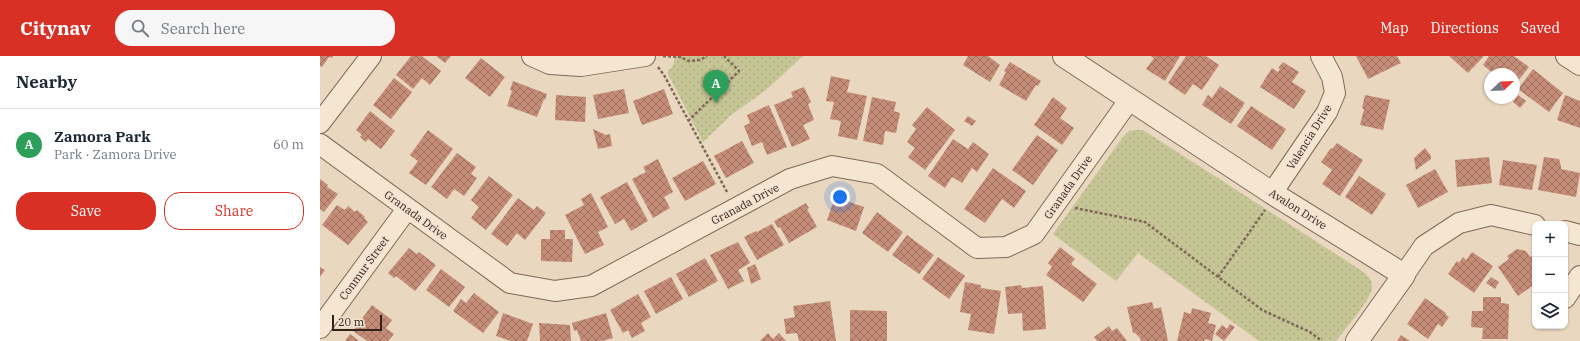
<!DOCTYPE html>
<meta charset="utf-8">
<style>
body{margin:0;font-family:"IBM Plex Serif",serif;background:#f6f6f7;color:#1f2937}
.controls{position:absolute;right:12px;bottom:12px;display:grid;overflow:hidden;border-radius:8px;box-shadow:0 1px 3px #0004}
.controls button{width:36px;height:36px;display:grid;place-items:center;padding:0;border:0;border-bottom:1px solid #e0e1e3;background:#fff;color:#1f2937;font:20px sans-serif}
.compass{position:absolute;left:1164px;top:12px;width:36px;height:36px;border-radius:50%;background:#fff;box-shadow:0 1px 3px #0004;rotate:67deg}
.scale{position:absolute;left:12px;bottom:10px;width:50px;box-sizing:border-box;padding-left:4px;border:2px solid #32241d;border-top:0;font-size:11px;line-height:14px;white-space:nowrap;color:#32241d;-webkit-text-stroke:3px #f2e2cf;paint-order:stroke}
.you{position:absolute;left:520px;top:141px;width:14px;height:14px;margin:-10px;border:3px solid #fff;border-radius:50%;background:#1a73e8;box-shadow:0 0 0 6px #1a73e833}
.badge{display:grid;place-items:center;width:26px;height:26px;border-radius:50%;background:#d93025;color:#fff;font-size:13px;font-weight:700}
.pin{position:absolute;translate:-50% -33px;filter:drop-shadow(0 1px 2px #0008)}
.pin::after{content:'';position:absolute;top:21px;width:14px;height:12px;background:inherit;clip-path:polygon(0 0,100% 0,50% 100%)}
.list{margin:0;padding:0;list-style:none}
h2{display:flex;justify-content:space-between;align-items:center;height:52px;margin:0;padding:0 16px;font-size:17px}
h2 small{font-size:13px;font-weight:400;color:#747a83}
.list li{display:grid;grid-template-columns:26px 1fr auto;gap:12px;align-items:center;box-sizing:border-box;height:72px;padding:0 16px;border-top:1px solid #e0e1e3}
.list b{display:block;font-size:15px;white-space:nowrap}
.list p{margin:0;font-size:13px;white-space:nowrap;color:#747a83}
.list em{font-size:13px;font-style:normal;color:#747a83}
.actions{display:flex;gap:8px;padding:12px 16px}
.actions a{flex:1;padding:9px 0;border:1px solid #d93025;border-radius:16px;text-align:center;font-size:14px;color:#d93025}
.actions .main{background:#d93025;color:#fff}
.icon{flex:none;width:22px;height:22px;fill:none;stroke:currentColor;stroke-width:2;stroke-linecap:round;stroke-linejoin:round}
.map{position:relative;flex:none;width:1260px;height:285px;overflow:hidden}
header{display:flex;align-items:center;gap:24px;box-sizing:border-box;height:56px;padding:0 20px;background:#d93025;color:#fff}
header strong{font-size:19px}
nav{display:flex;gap:22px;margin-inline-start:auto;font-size:14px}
.search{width:280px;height:36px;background:#f6f6f7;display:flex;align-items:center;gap:10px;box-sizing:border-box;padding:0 14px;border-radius:16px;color:#747a83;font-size:15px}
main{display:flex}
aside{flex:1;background:#fff}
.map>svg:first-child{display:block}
.grass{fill:url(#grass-dots)}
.building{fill:url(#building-cross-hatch)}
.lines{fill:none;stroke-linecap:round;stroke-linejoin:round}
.minor-casing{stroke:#816959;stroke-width:22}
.tertiary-casing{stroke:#816959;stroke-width:24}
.path{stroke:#816959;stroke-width:2.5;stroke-dasharray:3 2;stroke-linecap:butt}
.minor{stroke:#f5e6d2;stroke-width:20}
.tertiary{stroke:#f5e6d2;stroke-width:22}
.labels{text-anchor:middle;stroke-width:3;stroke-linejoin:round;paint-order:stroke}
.street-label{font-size:11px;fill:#32241d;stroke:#f2e2cf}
</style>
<header>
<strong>Citynav</strong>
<div class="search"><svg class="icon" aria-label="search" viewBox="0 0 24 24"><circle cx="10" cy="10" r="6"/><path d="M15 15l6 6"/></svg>Search here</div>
<nav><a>Map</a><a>Directions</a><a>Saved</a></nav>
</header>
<main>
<aside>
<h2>Nearby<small></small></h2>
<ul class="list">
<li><span class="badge" style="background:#2e9e5b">A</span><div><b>Zamora Park</b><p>Park · Zamora Drive</p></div><em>60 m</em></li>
</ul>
<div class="actions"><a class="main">Save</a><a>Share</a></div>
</aside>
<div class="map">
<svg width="1260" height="285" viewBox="0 0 1260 285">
<defs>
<pattern id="grass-dots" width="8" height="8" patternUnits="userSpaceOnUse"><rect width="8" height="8" fill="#c6c595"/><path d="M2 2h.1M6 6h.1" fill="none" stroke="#aba980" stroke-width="1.8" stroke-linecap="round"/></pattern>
<pattern id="building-cross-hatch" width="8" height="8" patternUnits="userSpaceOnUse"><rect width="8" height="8" fill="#c58d78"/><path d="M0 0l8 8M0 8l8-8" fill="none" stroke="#a17362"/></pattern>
</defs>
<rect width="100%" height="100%" fill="#e9d7c0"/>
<!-- grass -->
<path class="grass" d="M355,0H483L446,34L411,59L383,86L347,16L353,10Z
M815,74H823L1042,215C1047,219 1052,223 1052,230C1053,242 1024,274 1016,285H939L818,197L796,225L733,178L803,81L809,75Z"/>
<!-- building -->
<path class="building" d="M0,0H13L12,2L9,1L2,11L0,10Z
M91,0H102L121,15L110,29L102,22L93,33L76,19Z
M116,0H131L125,7Z
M648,0H668L680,9L670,26L643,9Z
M831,0H860L845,25L826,13L834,2Z
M866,0H886L899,9L882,34L873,28L865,39L848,27Z
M1036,0H1077L1081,7L1048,23Z
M1129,0H1164L1148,17Z
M1169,0H1194L1209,11L1194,30V18H1174L1163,9Z
M161,2L185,21L170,41L145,22Z
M690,6L721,25L718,30L716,29L706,45L679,29L686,16L684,15Z
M963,6L979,16L972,26L986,35L974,53L940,31L952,12L958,16L960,13L958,12Z
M1213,13L1243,37L1229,56L1198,33Z
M511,20L530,24L527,36L547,40L537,84L518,80L521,65L510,63L514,46L506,45Z
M74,22L92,36L71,63L53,49Z
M193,25L227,38L225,44L224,43L217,61L187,50L192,35L190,34Z
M900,30L925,47L911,68L882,49L888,39L892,42Z
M484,31L491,46L488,48L494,64L483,69L490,83L472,91L454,49L473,41L471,36Z
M304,33L309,57L278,63L273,39Z
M344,33L353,58L322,69L313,45Z
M236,39L266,41L265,66L235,64Z
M1045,39L1070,44L1063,74L1040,69L1044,53L1042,52Z
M1198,39L1206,45L1200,52L1193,46Z
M1245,39L1260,45V72L1237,64Z
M552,41L576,46L574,55L580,57L576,77L565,75L563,89L543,85Z
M733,41L747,52L740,62L754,72L742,89L714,69Z
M449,49L467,91L447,99L442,86L432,90L424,70L430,67L427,59Z
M931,50L966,73L952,94L917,70Z
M607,51L635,74L605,114L588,101L595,92L587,86L596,73L592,69Z
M50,55L75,75L61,93L48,83L46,86L40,81L42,79L36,74Z
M648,60L656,65L652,70L644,65Z
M273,73L286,79L290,78L292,90L278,93Z
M108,74L133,93L106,129L89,117L98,105L90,99Z
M717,79L738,94L713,129L692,114Z
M633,83L648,93L653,86L669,98L657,116L652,112L642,127L632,121L625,132L608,120Z
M422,85L434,107L406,122L394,100Z
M1017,87L1043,104L1020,140L1002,128L1012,114L1001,106L1011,92L1012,93Z
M1105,92L1111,100V103L1096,114L1094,102Z
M137,97L156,111L151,118L157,122L144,140L134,133L127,143L111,131Z
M1169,101L1172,127L1137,131L1135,104Z
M1224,101L1239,103L1241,110V113L1260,117L1256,141L1218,134Z
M338,103L353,136L344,141L350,152L333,162L312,123L326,116L323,111Z
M1183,104L1217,109L1212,134L1179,129Z
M383,105L396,128L365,145L352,122Z
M673,112L706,135L694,152L682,143L665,167L644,153Z
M1115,113L1128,136L1098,152L1086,129Z
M169,120L193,139L166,174L151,162L159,151L151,144Z
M1039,120L1066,138L1052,159L1025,141Z
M0,123L8,129L7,131L18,138L4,156L0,153Z
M307,126L328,165L311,175L304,163L295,168L280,141Z
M271,137L288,171L278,176L284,189L265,198L245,159L264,149L261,143Z
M515,141L544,151L536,175L507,164Z
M198,142L214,154L217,150L226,157L205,184L197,177L187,190L171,178Z
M486,147L489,152L487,153L497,171L469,187L460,171L458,172L454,165Z
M17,149L25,154L28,150L35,156L37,154L45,161L44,162L48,166L28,189L2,169Z
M557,156L583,176L568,196L542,177Z
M452,168L464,189L437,204L424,181L436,175L437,176Z
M230,174H245V183H253L252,206L221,205V183H230Z
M587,179L614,199L599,218L572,199Z
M418,186L430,207L418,214L424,225L408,233L390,199Z
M740,191L755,203L751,208L777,228L763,246L726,219L732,211L728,207Z
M89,192L97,198L99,196L116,209L95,235L76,220L74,222L68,217Z
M1197,193L1206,195L1210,201L1213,199L1215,202V228L1198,240L1178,211L1189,203L1187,200Z
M1152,196L1173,210L1154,237L1128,218L1137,205L1139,207L1143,201L1146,204Z
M618,201L645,220L629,243L602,223Z
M385,202L398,225L369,241L356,218Z
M435,208L441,223L431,228L427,212Z
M0,211L5,214L0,221Z
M121,213L145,231L129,251L106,234Z
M351,221L363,243L336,258L324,235Z
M1171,221L1179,226L1175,233L1166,227Z
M645,226L661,229V232L681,235L674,278L648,274L651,258L640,256Z
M701,229L702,232L723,230L726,273L703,275L702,257L688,258L685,231Z
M154,237L179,256L163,277L133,255L141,243L146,247Z
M318,238L331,261L321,267L325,275L312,282L308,274L303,277L290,254Z
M1163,241H1181V247L1189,248L1188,283H1162L1163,272L1151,271L1152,255H1163Z
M1105,242L1126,257L1125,258L1129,261L1122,271L1118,268L1108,283L1087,268Z
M510,245L516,285H479L477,277L466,278L464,263L475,261L473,250Z
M832,246L834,253L841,251L848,285H821L820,282L815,277H813L807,251Z
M52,249L72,264L66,272L74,278L68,285H47L33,275Z
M872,252L891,257L888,267L896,269L892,285L885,283L884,285H857L864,256L871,258Z
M530,254L567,255V285H530Z
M183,257L213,268L207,285H191L176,280Z
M286,257L293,282L282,285H261L257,274L254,275L252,267Z
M219,267L250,269L251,285H220Z
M910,268L915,271L904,285L895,278L902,269L907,273Z
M789,270L792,275L797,272L807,285H777L774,281Z
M448,277L453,283L459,277L466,285H440Z
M30,278L39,285H25Z
M1081,279L1090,285H1077Z"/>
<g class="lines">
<!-- minor casing -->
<g class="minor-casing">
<path id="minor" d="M212,0L230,8L261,10L325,0
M1246,0L1260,9
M0,67L51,0
M0,88L190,227L235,235L271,230L470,123L512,110L557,118L657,192L686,191L714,178L810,43
M952,137L1007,56L1015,37L1012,21L1001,0
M1245,175L1260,179
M1084,219L1104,190L1139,167L1171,159L1215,169
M1245,242L1260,220
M0,272L87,153"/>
</g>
<!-- tertiary casing -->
<g class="tertiary-casing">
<path id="tertiary" d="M744,0L952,137L1084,219L1037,285"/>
</g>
<!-- path -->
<path class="path" d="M343,0L360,1L369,5L380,4L387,0
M338,11L344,19L407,136
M368,65L419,15L404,0
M755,152L825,166L942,254L990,276L1002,285
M898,221L945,154"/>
<!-- minor -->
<use href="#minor" class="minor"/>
<!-- tertiary -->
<use href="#tertiary" class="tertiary"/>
</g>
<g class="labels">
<!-- street labels -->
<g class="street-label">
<text transform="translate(989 81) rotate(-58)" y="4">Valencia Drive</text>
<text transform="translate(748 131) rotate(-55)" y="4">Granada Drive</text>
<text transform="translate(425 148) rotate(-28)" y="4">Granada Drive</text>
<text transform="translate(978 153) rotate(32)" y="4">Avalon Drive</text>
<text transform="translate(96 159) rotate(36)" y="4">Granada Drive</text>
<text transform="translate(44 212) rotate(-54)" y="4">Conmur Street</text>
</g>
</g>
</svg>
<div class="controls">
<button>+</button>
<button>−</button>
<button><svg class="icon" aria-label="layers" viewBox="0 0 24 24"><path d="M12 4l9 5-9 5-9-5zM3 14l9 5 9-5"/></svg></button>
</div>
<svg class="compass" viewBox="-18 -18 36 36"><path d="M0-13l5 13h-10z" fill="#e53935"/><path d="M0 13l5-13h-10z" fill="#747a83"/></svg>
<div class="scale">20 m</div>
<div class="you"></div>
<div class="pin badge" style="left:396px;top:47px;background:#2e9e5b">A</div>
</div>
</main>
